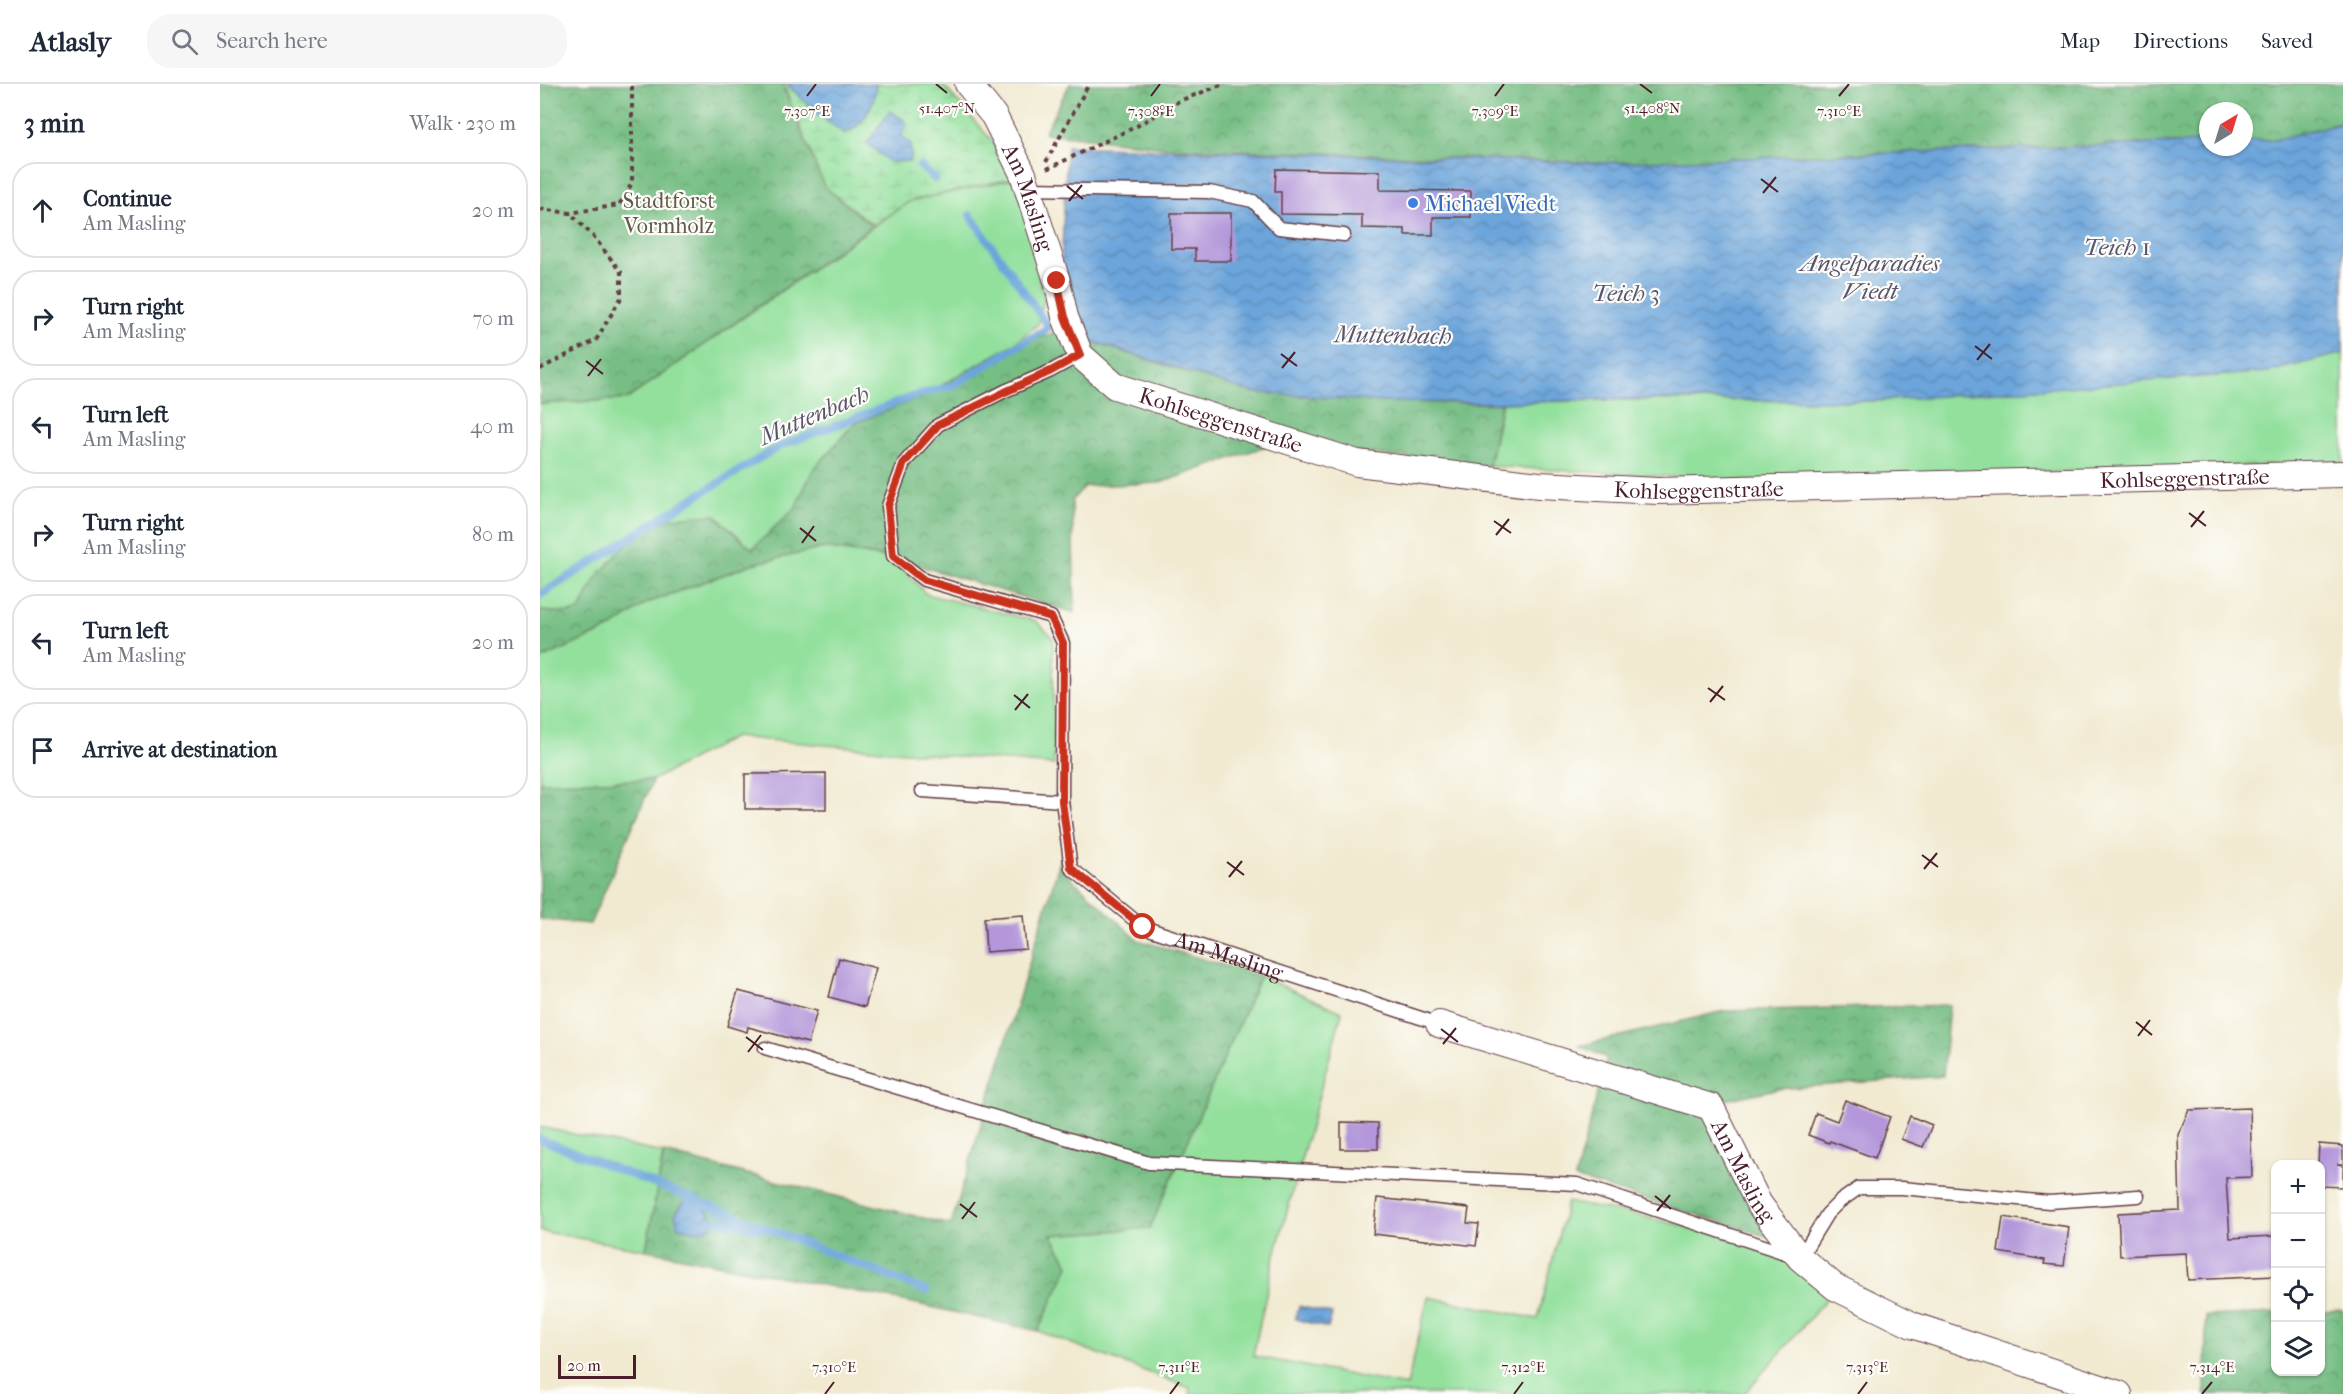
<!DOCTYPE html>
<meta charset="utf-8">
<style>
body{margin:0;font-family:"IM FELL French Canon",serif;background:#f6f6f7;color:#1f2937}
.controls{position:absolute;right:18px;bottom:18px;display:grid;overflow:hidden;border-radius:12px;box-shadow:0 2px 4px #0004}
.controls button{width:54px;height:54px;display:grid;place-items:center;padding:0;border:0;border-bottom:2px solid #e0e1e3;background:#fff;color:#1f2937;font:30px sans-serif}
.compass{position:absolute;left:1659px;top:18px;width:54px;height:54px;border-radius:50%;background:#fff;box-shadow:0 2px 4px #0004;rotate:38deg}
.scale{position:absolute;left:18px;bottom:15px;width:78px;box-sizing:border-box;padding-left:6px;border:3px solid #4a1f2b;border-top:0;font-size:16px;line-height:21px;white-space:nowrap;color:#4a1f2b;-webkit-text-stroke:4px #fdfcf7;paint-order:stroke}
.stop{position:absolute;width:18px;height:18px;margin:-14px;border:4px solid #c8321e;border-radius:50%;background:#fff}
.stop.end{background:#c8321e;border-color:#fff;box-shadow:0 2px 6px #0008}
.list{margin:0;padding:0;list-style:none}
h2{display:flex;justify-content:space-between;align-items:center;height:78px;margin:0;padding:0 24px;font-size:26px}
h2 small{font-size:20px;font-weight:400;color:#747a83}
.list li{display:grid;grid-template-columns:39px 1fr auto;gap:18px;align-items:center;box-sizing:border-box;height:96px;margin:0 12px 12px;padding:0 12px;border:2px solid #e0e1e3;border-radius:24px}
.list b{display:block;font-size:22px;white-space:nowrap}
.list p{margin:0;font-size:20px;white-space:nowrap;color:#747a83}
.list em{font-size:20px;font-style:normal;color:#747a83}
.icon{flex:none;width:33px;height:33px;fill:none;stroke:currentColor;stroke-width:2;stroke-linecap:round;stroke-linejoin:round}
.map{position:relative;flex:none;width:1803px;height:1310px;overflow:hidden}
header{display:flex;align-items:center;gap:36px;box-sizing:border-box;height:84px;padding:0 30px;background:#fff;border-bottom:2px solid #e0e1e3}
header strong{font-size:28px}
nav{display:flex;gap:33px;margin-inline-start:auto;font-size:21px}
.search{width:420px;height:54px;background:#f6f6f7;display:flex;align-items:center;gap:15px;box-sizing:border-box;padding:0 21px;border-radius:24px;color:#747a83;font-size:22px}
main{display:flex}
aside{flex:1;background:#fff}
.map>svg:first-child{display:block}
.grass{fill:#93e09d;stroke:#6e8064;stroke-width:1.5}
.forest{fill:url(#forest-crowns);stroke:#606e58;stroke-width:1.5}
.wetland{fill:url(#wetland-marsh);stroke:#6e8064;stroke-width:1.5}
.water{fill:url(#water-waves);stroke:#5b6283;stroke-width:1.5}
.lines{fill:none;stroke-linecap:round;stroke-linejoin:round}
.stream{stroke:#6ca5db;stroke-width:8}
.building{fill:#b397da}
.service-casing{stroke:#633d44;stroke-width:15}
.minor-casing{stroke:#633d44;stroke-width:28}
.path{stroke:#633d44;stroke-width:4;stroke-dasharray:4.5 4.5;stroke-linecap:butt}
.service{stroke:#fff;stroke-width:12}
.minor{stroke:#fff;stroke-width:26}
.route{stroke:#c8321e;stroke-width:8}
.ticks{fill:none;stroke:#4a1f2b;stroke-width:2}
.shop-dot{fill:#3f7fe0;stroke:#fdfcf7;stroke-width:2}
.labels{text-anchor:middle;stroke-width:4.5;stroke-linejoin:round;paint-order:stroke}
.street-label{font-size:22px;fill:#4a1f2b;stroke:#fdfcf7}
.park-label{font-size:22px;fill:#60594d;stroke:#fdfcf7}
.shop-label{font-size:22px;fill:#366cbe;stroke:#fdfcf7;text-anchor:start}
.water-label{font-size:24px;font-style:italic;fill:#585571;stroke:#fdfcf7}
.ticks-label{font-size:15px;text-anchor:middle;fill:#4a1f2b;stroke:#fdfcf7;stroke-width:4.5;stroke-linejoin:round;paint-order:stroke}
</style>
<header>
<strong>Atlasly</strong>
<div class="search"><svg class="icon" aria-label="search" viewBox="0 0 24 24"><circle cx="10" cy="10" r="6"/><path d="M15 15l6 6"/></svg>Search here</div>
<nav><a>Map</a><a>Directions</a><a>Saved</a></nav>
</header>
<main>
<aside>
<h2>3 min<small>Walk · 230 m</small></h2>
<ul class="list">
<li><svg class="icon" aria-label="ahead" viewBox="0 0 24 24"><path d="M12 20V5M6 11l6-6 6 6"/></svg><div><b>Continue</b><p>Am Masling</p></div><em>20 m</em></li>
<li><svg class="icon" aria-label="right" viewBox="0 0 24 24"><path d="M7 20v-9h11M14 6l5 5-5 5"/></svg><div><b>Turn right</b><p>Am Masling</p></div><em>70 m</em></li>
<li><svg class="icon" aria-label="left" viewBox="0 0 24 24"><path d="M17 20v-9H6M10 6l-5 5 5 5"/></svg><div><b>Turn left</b><p>Am Masling</p></div><em>40 m</em></li>
<li><svg class="icon" aria-label="right" viewBox="0 0 24 24"><path d="M7 20v-9h11M14 6l5 5-5 5"/></svg><div><b>Turn right</b><p>Am Masling</p></div><em>80 m</em></li>
<li><svg class="icon" aria-label="left" viewBox="0 0 24 24"><path d="M17 20v-9H6M10 6l-5 5 5 5"/></svg><div><b>Turn left</b><p>Am Masling</p></div><em>20 m</em></li>
<li><svg class="icon" aria-label="arrive" viewBox="0 0 24 24"><path d="M6 21V4h12l-3 4 3 4H6"/></svg><div><b>Arrive at destination</b></div></li>
</ul>
</aside>
<div class="map">
<svg width="1803" height="1310" viewBox="0 0 1803 1310">
<defs>
<pattern id="forest-crowns" width="20" height="18" patternUnits="userSpaceOnUse" patternTransform="scale(1.5)"><rect width="20" height="18" fill="#76be84"/><path d="M2 6a3 3 0 1 1 6 0M12 15a3 3 0 1 1 6 0" fill="none" stroke="#639a6c"/></pattern>
<pattern id="wetland-marsh" width="20" height="14" patternUnits="userSpaceOnUse" patternTransform="scale(1.5)"><rect width="20" height="14" fill="#93e09d"/><path d="M1 5h8M5 5V1M11 12h8M15 12V8" fill="none" stroke="#80c087"/></pattern>
<pattern id="water-waves" width="16" height="10" patternUnits="userSpaceOnUse" patternTransform="scale(1.5)"><rect width="16" height="10" fill="#6ca5db"/><path d="M0 5q4-4 8 0t8 0" fill="none" stroke="#5b86b2"/></pattern>
</defs>
<rect width="100%" height="100%" fill="#fdfcf7"/>
<filter id="ink" filterUnits="userSpaceOnUse"><feTurbulence type="fractalNoise" baseFrequency=".0167" numOctaves="2"/><feDisplacementMap in="SourceGraphic" scale="12" xChannelSelector="R" yChannelSelector="G"/><feConvolveMatrix kernelMatrix="1 2 1 2 8 2 1 2 1" color-interpolation-filters="sRGB"/></filter>
<filter id="wash" filterUnits="userSpaceOnUse"><feTurbulence type="fractalNoise" baseFrequency=".008" numOctaves="4" result="noise"/><feDisplacementMap in="SourceGraphic" scale="24" xChannelSelector="R" yChannelSelector="G"/><feGaussianBlur stdDeviation="1.35" result="paint"/><feColorMatrix in="noise" values="0 0 0 0 0 0 0 0 0 0 0 0 0 0 0 0 0 1.4 0 .05"/><feComposite in="paint" operator="in"/></filter>
<g filter="url(#wash)">
<rect width="100%" height="100%" fill="#f1ead1"/>
<!-- grass -->
<path class="grass" d="M474,95L509,197L498,240L474,260L381,313L314,340L273,386L255,424L212,465L175,432L56,494L40,526L30,529L0,527V320L87,315L370,117Z
M1803,269V379L1201,397L949,382L962,319L1068,316L1335,317L1595,295L1728,288Z
M284,464L354,475L386,510L496,537L513,554L514,681L194,653L113,696L0,698V575L71,544L107,519L212,480Z
M720,892L802,928L733,1178L713,1272L867,1302L888,1213L998,1235L1027,1118L1091,1130L1175,1149L1240,1172L1291,1210L1204,1310H649L650,1304L498,1247L529,1181L511,1151L610,1144Z
M0,1043L123,1069L106,1166L0,1147Z"/>
<!-- forest -->
<path class="forest" d="M0,0H242L284,102L332,142L87,315L0,320Z
M530,0H1803V38L1734,56L1704,57V27H1668V58L1057,79L635,64L504,49Z
M518,247L711,308L845,318L961,319L949,382L732,360L620,399L545,402L532,416L535,529L354,474L284,464L212,480L107,519L71,544L0,575V527L30,529L40,526L56,494L79,468L115,435L175,431L212,465L255,424L273,386L314,340L381,313L474,260L506,252Z
M113,696L50,840L0,835V698Z
M522,770L527,790L598,856L720,892L610,1144L511,1151L529,1181L498,1247L364,1217L106,1166L124,1069L411,1141Z
M1409,921L1403,992L1237,1005L1165,1020L1230,1153L1035,1094L1067,974L1040,962L1184,927Z
M1803,1226V1310H1665L1666,1232L1735,1229L1736,1288H1780L1781,1227Z"/>
<!-- wetland -->
<path class="wetland" d="M243,0H402L453,58L474,94L370,117L333,141L284,102Z"/>
<!-- water -->
<path class="water" d="M247,0H336C335,21 324,43 304,49L277,30Z
M350,27L364,36L367,41L361,51L371,60V77L350,78L327,59Z
M1803,39V269L1729,288L1335,317L1069,315L961,319L845,318L711,308L518,246L527,62L1057,79L1668,58V63H1704V57L1734,56Z
M148,1113L160,1118L175,1136L171,1143L160,1147L138,1143L135,1130Z
M759,1222L792,1230L788,1244L755,1235Z"/>
<g class="lines">
<!-- stream -->
<path class="stream" d="M380,82L395,95
M0,511L150,416L240,362L380,310L414,301L509,243L430,131
M0,1055L386,1207
M175,1136L220,1145"/>
</g>
<g id="blocks">
<!-- building -->
<path class="building" d="M736,85L840,87V106L931,107V133H893V151H865V145L822,144V131L741,130V108H735Z
M631,129H691V177H655V165H631Z
M286,689V725H205V690Z
M483,831L486,865L446,868L444,834Z
M299,874L336,884L325,923L289,913Z
M198,907L277,927L268,959L208,943L207,948L187,942Z
M1305,1016L1350,1033L1335,1074L1290,1057L1289,1059L1268,1051L1276,1029L1297,1037Z
M1710,1024L1712,1093L1686,1094L1690,1154L1736,1152V1192L1648,1196L1646,1169L1580,1172L1578,1129L1640,1126L1638,1051L1649,1026Z
M1370,1032L1392,1041L1383,1063L1361,1055Z
M801,1038L838,1039V1065H801Z
M1779,1060L1803,1062V1080H1797L1803,1081V1103L1780,1102V1080H1778Z
M837,1114L929,1124L927,1139L939,1140L936,1162L833,1150Z
M1463,1133L1529,1143L1524,1182L1504,1180L1505,1176L1458,1168Z"/>
</g>
</g>
<g filter="url(#ink)">
<use href="#blocks" fill-opacity="0" stroke="#633d44" stroke-width="1.5"/>
<g class="lines">
<!-- service casing -->
<g class="service-casing">
<g id="service">
<path d="M487,105L669,108L713,117L739,144L804,151"/>
<path id="s1" d="M540,271L511,287L465,307L398,341L364,379L348,422L353,472L384,496L511,533L523,559L522,717L531,784L603,843L899,940"/>
<path d="M382,707L522,717"/>
<path d="M225,964L609,1079L1037,1100L1260,1174L1287,1130L1299,1118L1319,1104H1362L1509,1118L1598,1112"/>
</g>
</g>
<!-- minor casing -->
<g class="minor-casing">
<g id="minor">
<path id="s2" d="M428,0L454,32L483,90L517,197L525,233L540,271L575,302L817,379L999,401L1118,407L1803,390"/>
<path id="s3" d="M899,940L1171,1023L1219,1120L1260,1174L1295,1203L1372,1241L1579,1310"/>
</g>
</g>
<!-- path -->
<path class="path" d="M506,78L549,0
M507,85L597,42L639,17L684,0
M0,125L30,129L79,121L92,99V0
M0,285L56,256L81,214V188L53,152L30,129"/>
<!-- service -->
<use href="#service" class="service"/>
<!-- minor -->
<use href="#minor" class="minor"/>
</g>
</g>
<g class="lines" filter="url(#ink)">
<!-- route -->
<path class="route" d="M517,197L525,233L540,271L511,287L465,308L398,341L364,379L348,422L353,472L384,496L511,533L523,559L522,717L531,784L603,843"/>
</g>
<!-- ticks -->
<path class="ticks" d="M396,0L407,9M1100,0L1112,9M267,12L276,0M611,12L620,0M955,12L964,0M1299,12L1309,0M1221,95L1238,108M527,102L543,115M1223,109L1236,93M529,117L542,101M1435,262L1452,275M741,270L757,282M1437,276L1450,260M46,277L63,290M742,284L755,268M48,292L61,275M1649,429L1666,442M954,437L971,449M1651,443L1664,427M260,444L276,457M956,451L969,435M262,459L274,442M1168,604L1185,616M474,611L490,624M1170,618L1183,602M475,626L488,610M1382,771L1398,783M687,778L704,791M1384,785L1397,769M689,793L702,777M1596,938L1612,951M901,945L918,958M1598,952L1610,936M206,953L223,966M903,960L916,944M208,968L221,951M1115,1112L1131,1125M420,1120L437,1133M1117,1127L1130,1111M422,1135L435,1118M285,1310L294,1298M630,1310L639,1298M974,1310L983,1298M1318,1310L1327,1298M1662,1310L1672,1298"/>
<!-- markers -->
<circle class="shop-dot" cx="873" cy="119" r="6"/>
<g class="labels">
<!-- street labels -->
<g class="street-label">
<text dy="8" stroke="none"><textPath href="#s2" startOffset="130">Am Masling</textPath></text>
<text dy="8" stroke="none"><textPath href="#s2" startOffset="454">Kohlseggenstraße</textPath></text>
<text dy="8" stroke="none"><textPath href="#s2" startOffset="1426">Kohlseggenstraße</textPath></text>
<text dy="8" stroke="none"><textPath href="#s2" startOffset="940">Kohlseggenstraße</textPath></text>
<text dy="8" stroke="none"><textPath href="#s1" startOffset="915">Am Masling</textPath></text>
<text dy="8" stroke="none"><textPath href="#s3" startOffset="356">Am Masling</textPath></text>
</g>
<!-- park labels -->
<g class="park-label">
<text x="129" y="124">Stadtforst<tspan x="129" dy="25">Vormholz</tspan></text>
</g>
<!-- shop labels -->
<g class="shop-label">
<text x="885" y="127">Michael Viedt</text>
</g>
<!-- water labels -->
<g class="water-label">
<text x="1577" y="171">Teich 1</text>
<text x="1330" y="187">Angelparadies<tspan x="1330" dy="28">Viedt</tspan></text>
<text x="1086" y="217">Teich 3</text>
<text transform="translate(853 251) rotate(1)" y="8">Muttenbach</text>
<text transform="translate(274 331) rotate(-23)" y="8">Muttenbach</text>
</g>
</g>
<g class="ticks-label">
<text x="407" y="29">51.407°N</text>
<text x="1112" y="29">51.408°N</text>
<text x="267" y="32">7.307°E</text>
<text x="611" y="32">7.308°E</text>
<text x="955" y="32">7.309°E</text>
<text x="1299" y="32">7.310°E</text>
<text x="294" y="1288">7.310°E</text>
<text x="639" y="1288">7.311°E</text>
<text x="983" y="1288">7.312°E</text>
<text x="1327" y="1288">7.313°E</text>
<text x="1672" y="1288">7.314°E</text>
</g>
</svg>
<div class="controls">
<button>+</button>
<button>−</button>
<button><svg class="icon" aria-label="locate" viewBox="0 0 24 24"><circle cx="12" cy="12" r="6"/><path d="M12 2v4M12 18v4M2 12h4M18 12h4"/></svg></button>
<button><svg class="icon" aria-label="layers" viewBox="0 0 24 24"><path d="M12 4l9 5-9 5-9-5zM3 14l9 5 9-5"/></svg></button>
</div>
<svg class="compass" viewBox="-18 -18 36 36"><path d="M0-13l5 13h-10z" fill="#e53935"/><path d="M0 13l5-13h-10z" fill="#747a83"/></svg>
<div class="scale">20 m</div>
<div class="stop" style="left:603px;top:843px"></div>
<div class="stop end" style="left:517px;top:197px"></div>
</div>
</main>
